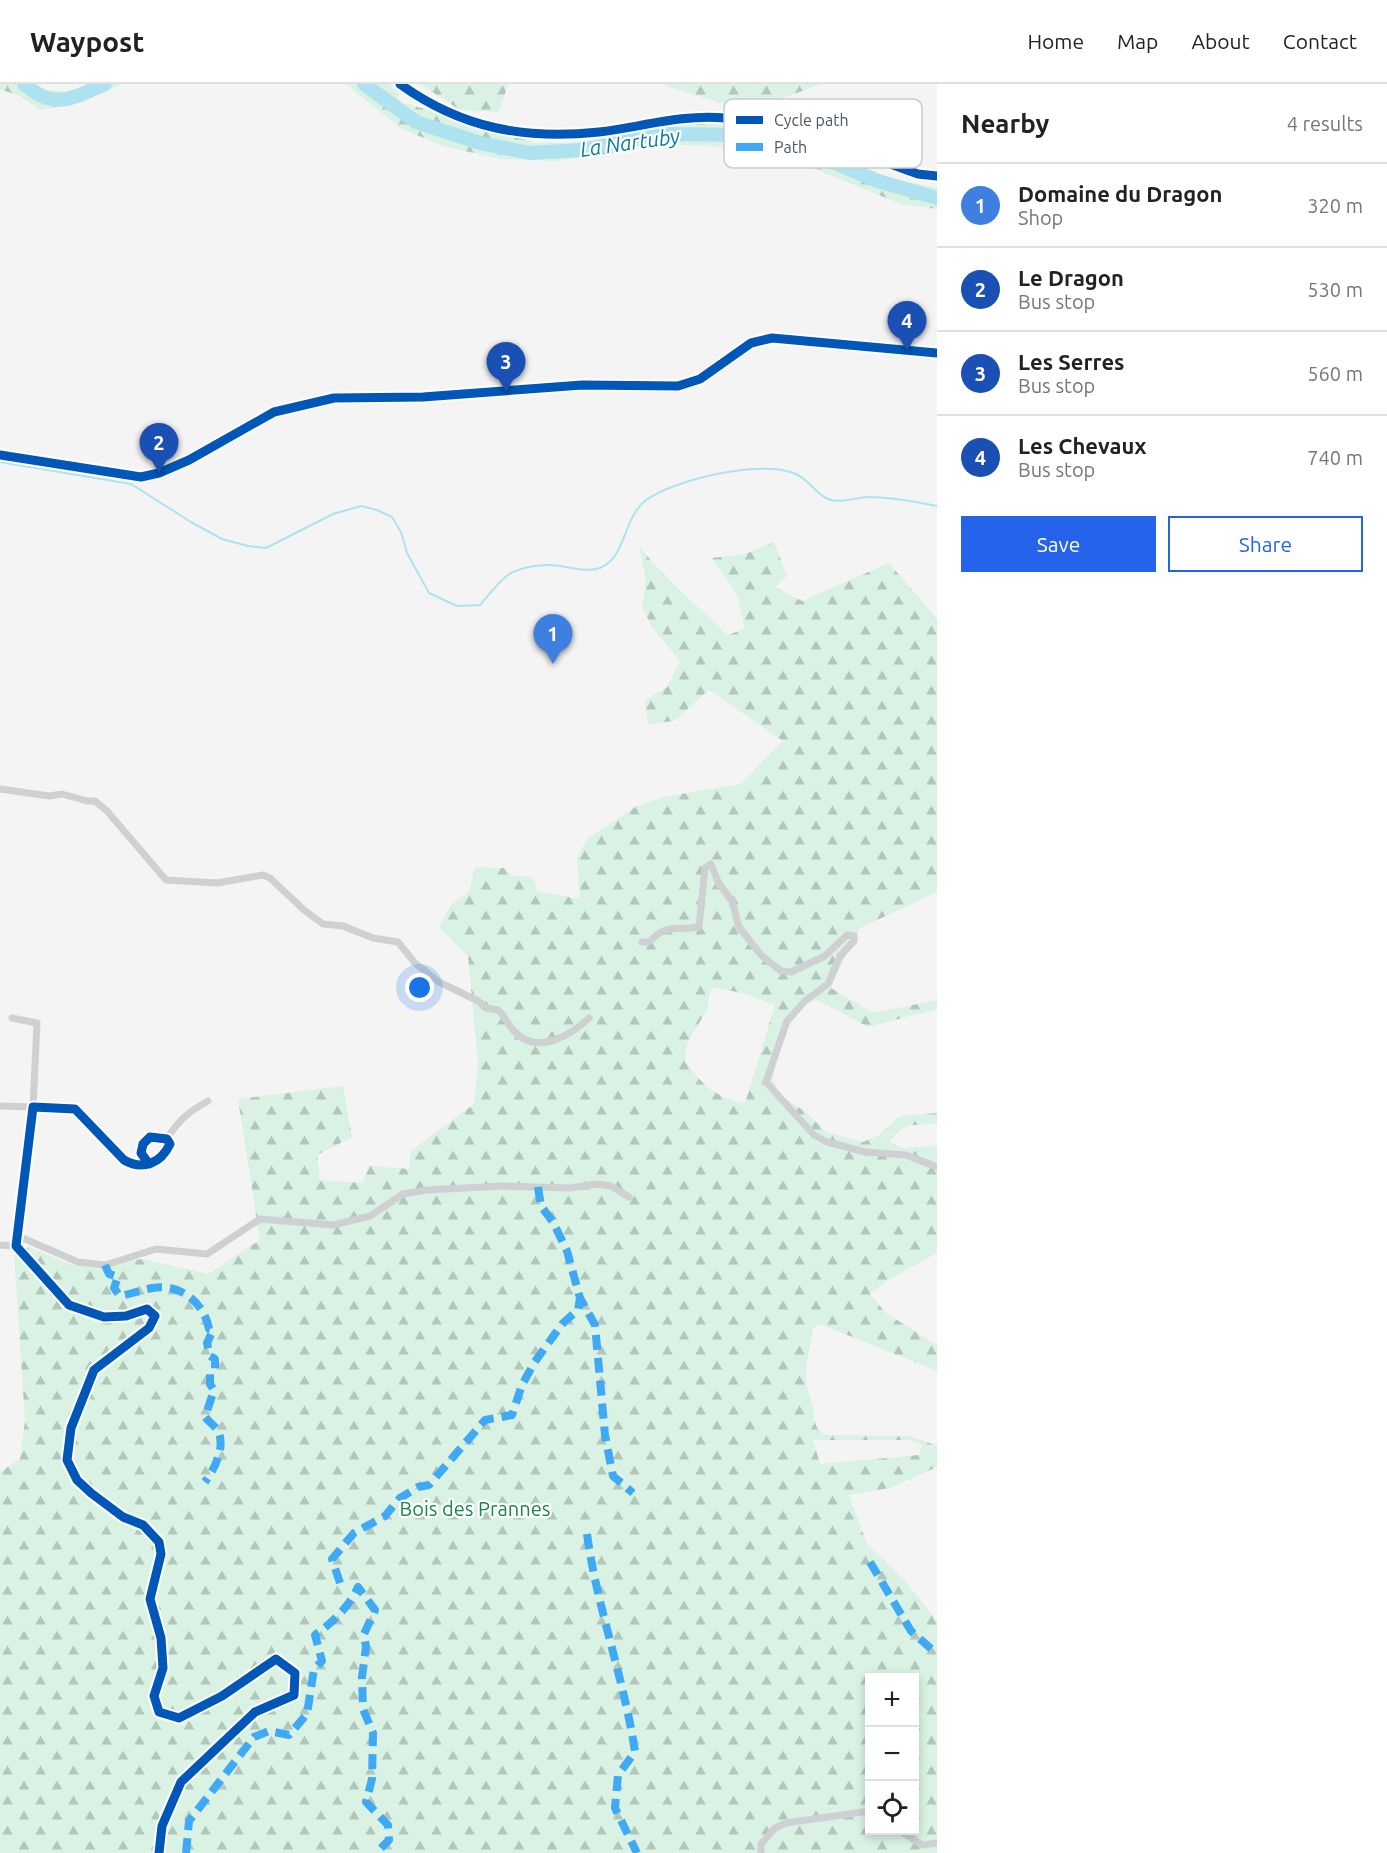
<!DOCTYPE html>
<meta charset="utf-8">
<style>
body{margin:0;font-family:Ubuntu,sans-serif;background:#f6f6f6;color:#222}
.controls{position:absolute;right:18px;bottom:18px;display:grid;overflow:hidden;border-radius:0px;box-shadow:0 3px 9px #0003}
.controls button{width:54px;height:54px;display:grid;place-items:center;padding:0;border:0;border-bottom:2px solid #e0e0e0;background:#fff;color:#222;font:30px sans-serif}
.you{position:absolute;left:420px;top:904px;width:21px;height:21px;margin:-15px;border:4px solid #fff;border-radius:50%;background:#1a73e8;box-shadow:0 0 0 9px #1a73e833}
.badge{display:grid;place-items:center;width:39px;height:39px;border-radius:50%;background:#2563eb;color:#fff;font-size:20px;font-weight:700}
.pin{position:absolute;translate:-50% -50px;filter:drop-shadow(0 2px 3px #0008)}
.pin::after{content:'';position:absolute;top:32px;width:21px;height:18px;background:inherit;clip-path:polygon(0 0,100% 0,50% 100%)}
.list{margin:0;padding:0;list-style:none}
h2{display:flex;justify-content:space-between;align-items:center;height:78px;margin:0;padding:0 24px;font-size:26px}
h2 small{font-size:20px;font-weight:400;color:#767676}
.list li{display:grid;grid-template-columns:39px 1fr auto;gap:18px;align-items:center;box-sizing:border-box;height:84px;padding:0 24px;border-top:2px solid #e0e0e0}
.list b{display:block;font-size:22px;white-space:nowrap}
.list p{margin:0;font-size:20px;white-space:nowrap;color:#767676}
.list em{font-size:20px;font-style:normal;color:#767676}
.actions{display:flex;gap:12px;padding:18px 24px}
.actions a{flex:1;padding:14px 0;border:2px solid #2563eb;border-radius:0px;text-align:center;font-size:21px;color:#2563eb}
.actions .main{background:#2563eb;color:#fff}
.icon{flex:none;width:33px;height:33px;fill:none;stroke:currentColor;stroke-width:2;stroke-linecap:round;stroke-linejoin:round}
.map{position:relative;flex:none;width:937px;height:1769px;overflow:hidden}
header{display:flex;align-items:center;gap:36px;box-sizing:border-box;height:84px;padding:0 30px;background:#fff;border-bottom:2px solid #e0e0e0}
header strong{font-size:28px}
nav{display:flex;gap:33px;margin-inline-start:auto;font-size:21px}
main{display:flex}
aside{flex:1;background:#fff}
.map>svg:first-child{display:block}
.forest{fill:url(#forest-firs);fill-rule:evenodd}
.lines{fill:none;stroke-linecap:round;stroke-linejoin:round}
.stream{stroke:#aee2f0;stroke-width:2}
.river{stroke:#aee2f0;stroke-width:14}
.street{stroke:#ced0d2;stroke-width:7}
.secondary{stroke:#ced0d4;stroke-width:10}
.quiet{stroke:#3fa9f5;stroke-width:8;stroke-dasharray:15 8;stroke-linecap:butt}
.cycleway-casing{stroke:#fff;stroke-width:13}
.cycleway{stroke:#0057b8;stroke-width:9}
.labels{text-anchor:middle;stroke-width:4.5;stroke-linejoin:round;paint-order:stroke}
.park-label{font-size:20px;fill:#17864f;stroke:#fff}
.water-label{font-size:21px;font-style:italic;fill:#0c7c9b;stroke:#fff}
.key{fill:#fff;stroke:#c9ccd0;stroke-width:1.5}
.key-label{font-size:16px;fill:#4a5661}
</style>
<header>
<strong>Waypost</strong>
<nav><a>Home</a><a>Map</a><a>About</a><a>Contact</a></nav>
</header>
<main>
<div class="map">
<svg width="937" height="1769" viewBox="0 0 937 1769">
<defs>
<pattern id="forest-firs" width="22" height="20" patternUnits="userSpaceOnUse" patternTransform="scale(1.5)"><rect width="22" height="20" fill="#d9f2e3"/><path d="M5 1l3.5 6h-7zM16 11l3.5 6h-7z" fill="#b2c7bb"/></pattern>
</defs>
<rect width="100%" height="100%" fill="#f4f4f4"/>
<!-- forest -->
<path class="forest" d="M0,0H38L40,5L68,8L87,0H121L85,17L41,26L19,12L0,5Z
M346,0H389L398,8L400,18C431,25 459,40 489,47C501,50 515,50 527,51L533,59H568L606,54L636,46L683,38L741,37L817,56L857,80L890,94L937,104V125L901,120L822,88L793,72L756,65L654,59L615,69L554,77L500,75L443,62L400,44Z
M420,0H508L499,28L460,26Z
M665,0H821L748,27L672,4Z
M774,458L787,492L775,503L802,517L889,479L937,535V808L860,844C851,865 839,882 831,904L873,929L937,916V925L868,943L818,916L808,919L790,939L777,968L773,996L781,1012L806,1028L826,1048L863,1058L879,1051L900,1032L937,1029V1039C912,1044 909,1034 889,1058L902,1064L937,1062V1169L888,1196L870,1210L886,1229L937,1261V1287L820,1240L813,1244C811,1262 805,1277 806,1296C806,1306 811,1314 813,1323C816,1335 812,1343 825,1351L901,1352L914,1353L937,1362V1383L890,1404L849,1411L867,1460L906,1498L937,1537V1769H0V1388L20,1375L25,1337L14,1169L29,1163L72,1181L144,1175L208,1190L260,1156L238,1015L343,1002L352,1053L317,1071L320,1096L362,1099L370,1082L409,1085L411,1067L474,1020L478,979L468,872L439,843L451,821L469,808L475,783L504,784L511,791L533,793L537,807L580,815L577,774L588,754L635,723L663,713L741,700L783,657L709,606L674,637L648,640L645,616L667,603L680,577L652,543L642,523L646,495L639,463L672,499L728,551L745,545L737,511L712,474L745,470ZM715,903L749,911L775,921L745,1019C716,1014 702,1001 685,977L687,959L707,926L710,907ZM813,1356H909L922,1361L919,1371L820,1380ZM870,1594H914V1746H870Z"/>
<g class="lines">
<!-- stream -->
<path class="stream" d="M0,378L131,400L191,438L222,455L248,462L266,464L333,430L361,422L377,426L392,433L401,448L407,469L429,509L457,522L480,521C489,511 498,498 508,491C524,481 549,479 566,483C577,485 592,488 602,483C626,472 623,434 646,416C676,395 762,375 796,390C808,395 816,410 828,415C841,420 856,413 869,413C892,413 915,418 937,422"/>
<!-- river -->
<path class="river" d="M24,0C55,27 72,14 105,0
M364,0L416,38L480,59L530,69L582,66L662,50L753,51L786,59L878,97L937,114"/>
<!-- street -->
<path class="street" d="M400,0C461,44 524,56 599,48C641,43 682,30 725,34C791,40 856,68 918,90L937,92
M0,705L49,712L62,710L87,717H95L107,727L166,796L217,799L263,791L270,794L304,826L323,840L343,842L373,854L398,858L415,879L439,898L478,917L486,924L498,926C506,933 509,944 518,951C541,970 572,950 589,934
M642,858H649C668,838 675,847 699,843L705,784L711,780L719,800L732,817L739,843L761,871L781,887L791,888L825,872L847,851L854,852V857L840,872L828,900L806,916L787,937L766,998L814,1051L827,1058L865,1068L906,1071L937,1083
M0,1022L33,1023L37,939L12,934
M167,1055C178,1036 190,1027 208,1017
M149,1080L141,1069L143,1060L150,1053L167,1055L170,1060C161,1079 143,1087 124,1076L75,1025L33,1023L16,1162L69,1221L104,1233L126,1232L147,1225L155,1232L149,1244L94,1286L71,1344L67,1376L77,1396L91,1409L123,1433L143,1441L159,1458L161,1470L150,1515L161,1554L163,1584L154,1612L159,1628L179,1634L222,1612L276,1575L295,1589L294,1611L255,1628L181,1698L162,1742L159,1769
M0,1161L16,1162L19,1155H25L78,1178L105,1181L156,1165L207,1170L260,1135L333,1141L370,1132L403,1110L427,1106L503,1102L570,1104L597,1100L611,1102L629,1113
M899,1746L922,1761L937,1759
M761,1769V1760L775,1744L786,1739L870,1727"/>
<!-- secondary -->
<path class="secondary" d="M0,371L141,393L159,389L189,376L274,328L334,314L423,313L582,301L678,302L700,295L751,259L772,254L937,269"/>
<!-- quiet -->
<path class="quiet" d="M538,1103L541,1122L553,1138L567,1167L580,1214L595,1241L605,1351L613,1392L633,1409
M105,1181L109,1190L118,1193L114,1204L120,1212C131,1210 141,1206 152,1204C180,1199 204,1218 209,1245L213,1246L207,1259L210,1272L215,1275V1285L210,1290V1300L214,1306L205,1333C209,1338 216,1343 218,1347C226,1363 214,1386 205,1398
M587,1450C597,1524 624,1594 635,1668L618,1691L615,1724L637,1769
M870,1478L911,1547L937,1570
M340,1499L332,1475L354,1449L385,1432L400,1414L418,1403L429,1401L485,1336L512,1331L522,1301L534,1279L562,1240L578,1226L580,1214
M186,1769L189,1737L254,1653L269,1647L289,1651L307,1630L314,1585L322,1577L315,1551C332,1539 349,1523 358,1503L375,1526L364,1550L366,1563L362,1593L363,1625L373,1649L372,1695L366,1718L388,1741L389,1756L376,1769"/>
<!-- cycleway casing -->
<g class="cycleway-casing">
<path id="cycleway" d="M400,0C461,44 524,56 599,48C641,43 682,30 725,34C791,40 856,68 918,90L937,92
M0,371L141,393L159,389L189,376L274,328L334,314L423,313L582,301L678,302L700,295L751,259L772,254L937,269
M149,1080L141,1069L143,1060L150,1053L167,1055L170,1060C161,1079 143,1087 124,1076L75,1025L33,1023L16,1162L69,1221L104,1233L126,1232L147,1225L155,1232L149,1244L94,1286L71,1344L67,1376L77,1396L91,1409L123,1433L143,1441L159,1458L161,1470L150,1515L161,1554L163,1584L154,1612L159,1628L179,1634L222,1612L276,1575L295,1589L294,1611L255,1628L181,1698L162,1742L159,1769"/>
</g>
<!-- cycleway -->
<use href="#cycleway" class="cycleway"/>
</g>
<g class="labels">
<!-- park labels -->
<g class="park-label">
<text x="475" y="1432">Bois des Prannes</text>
</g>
<!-- water labels -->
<g class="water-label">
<text transform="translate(630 59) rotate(-8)" y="7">La Nartuby</text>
</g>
</g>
<!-- legend -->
<rect x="724" y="15" width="198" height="69" rx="9" class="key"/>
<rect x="736" y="32" width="27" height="8" fill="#0057b8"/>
<rect x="736" y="59" width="27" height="8" fill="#3fa9f5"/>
<g class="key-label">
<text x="774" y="42">Cycle path</text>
<text x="774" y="69">Path</text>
</g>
</svg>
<div class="controls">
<button>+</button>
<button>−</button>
<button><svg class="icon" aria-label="locate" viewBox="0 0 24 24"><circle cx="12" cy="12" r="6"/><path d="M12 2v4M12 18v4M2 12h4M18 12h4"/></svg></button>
</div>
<div class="you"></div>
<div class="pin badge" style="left:553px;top:580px;background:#3f7fe0">1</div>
<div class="pin badge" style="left:159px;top:389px;background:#1a4fb4">2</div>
<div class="pin badge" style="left:506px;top:308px;background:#1a4fb4">3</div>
<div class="pin badge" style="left:907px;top:267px;background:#1a4fb4">4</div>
</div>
<aside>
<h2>Nearby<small>4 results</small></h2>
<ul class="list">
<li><span class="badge" style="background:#3f7fe0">1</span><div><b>Domaine du Dragon</b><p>Shop</p></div><em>320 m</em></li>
<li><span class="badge" style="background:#1a4fb4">2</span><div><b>Le Dragon</b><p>Bus stop</p></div><em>530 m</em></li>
<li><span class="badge" style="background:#1a4fb4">3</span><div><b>Les Serres</b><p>Bus stop</p></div><em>560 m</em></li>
<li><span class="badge" style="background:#1a4fb4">4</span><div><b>Les Chevaux</b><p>Bus stop</p></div><em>740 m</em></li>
</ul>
<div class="actions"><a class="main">Save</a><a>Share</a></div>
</aside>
</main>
